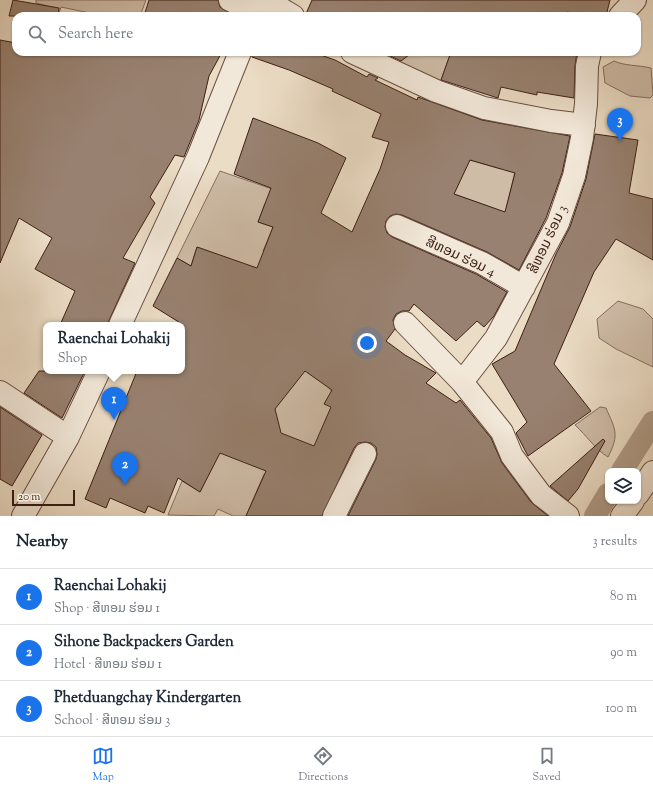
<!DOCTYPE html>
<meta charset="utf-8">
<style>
body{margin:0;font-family:"Sorts Mill Goudy","Noto Sans Lao",serif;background:#f6f6f7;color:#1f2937}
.controls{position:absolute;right:12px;bottom:12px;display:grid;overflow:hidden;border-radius:8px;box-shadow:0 1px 3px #0004}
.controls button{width:36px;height:36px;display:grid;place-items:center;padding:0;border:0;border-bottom:1px solid #e0e1e3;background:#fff;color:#1f2937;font:20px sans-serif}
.scale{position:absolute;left:12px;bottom:10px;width:63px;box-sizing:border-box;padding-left:4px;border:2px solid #3e1f14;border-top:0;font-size:11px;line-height:14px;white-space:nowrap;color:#3e1f14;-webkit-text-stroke:3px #f2e8d9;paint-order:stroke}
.you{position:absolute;left:367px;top:343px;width:14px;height:14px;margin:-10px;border:3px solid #fff;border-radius:50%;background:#1a73e8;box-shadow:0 0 0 6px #1a73e833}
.badge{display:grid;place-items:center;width:26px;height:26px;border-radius:50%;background:#1a73e8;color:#fff;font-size:13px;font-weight:700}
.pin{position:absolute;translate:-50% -33px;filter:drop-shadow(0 1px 2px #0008)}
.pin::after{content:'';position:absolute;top:21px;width:14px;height:12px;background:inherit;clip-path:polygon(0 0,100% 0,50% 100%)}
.popup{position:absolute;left:43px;top:322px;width:142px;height:52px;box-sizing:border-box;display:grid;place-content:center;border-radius:8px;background:#fff;filter:drop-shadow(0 1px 3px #0005);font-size:13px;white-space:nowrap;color:#747a83}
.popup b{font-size:15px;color:#1f2937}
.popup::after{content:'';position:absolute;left:50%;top:100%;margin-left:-8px;border:8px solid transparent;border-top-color:#fff}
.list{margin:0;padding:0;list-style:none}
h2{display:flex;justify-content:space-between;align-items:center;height:52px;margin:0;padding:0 16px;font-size:17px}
h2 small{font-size:13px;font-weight:400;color:#747a83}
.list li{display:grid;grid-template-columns:26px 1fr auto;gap:12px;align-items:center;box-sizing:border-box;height:56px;padding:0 16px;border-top:1px solid #e0e1e3}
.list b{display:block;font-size:15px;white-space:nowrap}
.list p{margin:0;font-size:13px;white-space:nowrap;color:#747a83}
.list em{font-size:13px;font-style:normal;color:#747a83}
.icon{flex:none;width:22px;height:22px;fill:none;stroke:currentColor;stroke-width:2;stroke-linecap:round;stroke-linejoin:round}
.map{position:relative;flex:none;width:653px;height:516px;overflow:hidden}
.search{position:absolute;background:#fff;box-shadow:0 1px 3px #0004;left:12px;right:12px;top:12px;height:44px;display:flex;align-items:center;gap:10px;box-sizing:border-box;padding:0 14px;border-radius:12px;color:#747a83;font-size:15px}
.sheet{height:220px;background:#fff}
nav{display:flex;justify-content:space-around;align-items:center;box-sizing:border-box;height:56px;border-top:1px solid #e0e1e3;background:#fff;font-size:11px;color:#747a83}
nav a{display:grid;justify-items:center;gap:2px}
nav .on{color:#1a73e8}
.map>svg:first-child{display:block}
.green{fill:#cebca7;stroke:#866e5e}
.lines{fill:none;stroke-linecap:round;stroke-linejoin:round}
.canal{stroke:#b09c89;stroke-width:22}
.building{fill:#988170;stroke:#3e1f14;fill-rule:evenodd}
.minor-casing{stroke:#694e40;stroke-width:24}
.minor{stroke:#f2e8d9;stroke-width:22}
.labels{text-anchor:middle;stroke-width:3.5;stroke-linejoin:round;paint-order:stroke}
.street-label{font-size:14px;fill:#3e1f14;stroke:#f2e8d9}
</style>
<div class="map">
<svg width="653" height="516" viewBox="0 0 653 516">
<rect width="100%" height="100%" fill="#ebdcc5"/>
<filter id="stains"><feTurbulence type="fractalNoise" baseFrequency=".005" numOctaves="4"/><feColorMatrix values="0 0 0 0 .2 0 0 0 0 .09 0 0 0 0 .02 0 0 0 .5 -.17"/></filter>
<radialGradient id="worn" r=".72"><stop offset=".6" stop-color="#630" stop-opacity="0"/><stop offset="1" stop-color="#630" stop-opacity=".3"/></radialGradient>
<!-- green -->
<path class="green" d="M36,0H146L140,16H104L61,7L58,16H56V8L36,3Z
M406,52H451L440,83L400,62Z
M614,61C625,66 638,65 651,68L653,95L650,98L630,96L605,83L603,67Z
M467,109L486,116L470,160L501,169L517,123L508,164L516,167L506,210L509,211L490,255L474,251L493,208L454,194L463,114Z
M220,171L295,197L265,203L258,222L273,227L263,251L293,262L261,270L197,247L191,266L177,258Z
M618,301L643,309L653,319V367L616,349L599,338L597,319Z
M265,340L329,388L347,415L284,483L264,474L246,516H233L218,509L214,516L168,515L182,481L200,492L226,440Z
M600,407L606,408C615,429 620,434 608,457C595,449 587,436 575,425Z"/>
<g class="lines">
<!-- canal -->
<path class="canal" d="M622,471L653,422
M595,516L608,494"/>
</g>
<!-- building -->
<path class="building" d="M13,0L59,8L58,16H9Z
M149,0H218L220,7L234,16H144Z
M312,0H610L606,16H586L567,12L566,16H305Z
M0,40L16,43V52H222L209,76L199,120L184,157L175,155L150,197L155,203L123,258L135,263L107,325H60L75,291L35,269L52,238L19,218L0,263Z
M252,52H312L335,60L367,77L369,74L378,78L375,80L417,100L418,97L482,120L570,136L562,173L546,218L519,270L487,252L402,215L396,214L390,216L386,221L385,227L387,233L392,237L476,274L507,292L494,316L484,327L477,321L456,341L414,304L409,311H402L396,314L393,320L395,329L386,341L405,355L436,373L426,383L456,403L460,400L491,438L502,463L531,502L548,516H348L376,459L377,454L376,447L371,443L365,442L358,443L354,448L322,516H246L266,471L220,453L200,492L178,478L164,513L148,506L145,513L110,498L106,508L85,499L137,371H182V324L153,306L177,258L191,266L197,247L257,268L273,227L258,222L271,188L234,174L253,118L318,143L346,158L321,213L352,232L380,169L389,142L372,137L381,114L332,91L333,89L289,70L252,57ZM470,160L515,173L505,212L454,194ZM305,371L332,390L324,404L331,407L314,446L281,433L275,409Z
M382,52H413L401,61Z
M451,52H577L575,66L574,98L537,92V95L501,87L498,98L441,80Z
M595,134L638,140L629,193L653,199V260L616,239L594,272L554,364L591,411L528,456L516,433L527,422L492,364L515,351L556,254L570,227L586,179Z
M39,371H85L62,418L24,393Z
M0,407L42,435L12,486L0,479Z
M603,439L605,441L578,489L568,501L550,486Z"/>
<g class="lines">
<!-- minor casing -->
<g class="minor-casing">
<path id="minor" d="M230,0L256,13
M266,0L293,16
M620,16L635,0
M352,52L436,91L484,108L551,121L584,125
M397,226L482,263L524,287
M405,323L462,382L502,432L512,456L541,495L568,516
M120,325L198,157L240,52
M462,382L496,338L558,223L574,176L582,138L586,104L587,66L590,52
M0,392L68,437
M638,494L653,472
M23,516L68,437L99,371
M334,516L365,454
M622,516L633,501"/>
</g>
<!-- minor -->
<use href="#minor" class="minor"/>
</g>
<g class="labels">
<!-- street labels -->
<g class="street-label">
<text transform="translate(547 239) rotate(-65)" y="5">ສີຫອມ ຮ່ອມ 3</text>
<text transform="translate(461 256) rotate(25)" y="5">ສີຫອມ ຮ່ອມ 4</text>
</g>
</g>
<rect width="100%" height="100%" filter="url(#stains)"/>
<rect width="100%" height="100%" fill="url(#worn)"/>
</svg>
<div class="controls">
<button><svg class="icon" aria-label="layers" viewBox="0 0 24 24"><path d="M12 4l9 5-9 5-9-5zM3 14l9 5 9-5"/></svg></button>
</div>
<div class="scale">20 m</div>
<div class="you"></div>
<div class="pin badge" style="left:114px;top:420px">1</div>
<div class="popup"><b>Raenchai Lohakij</b>Shop</div>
<div class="pin badge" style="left:125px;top:485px">2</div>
<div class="pin badge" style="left:620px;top:141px">3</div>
<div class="search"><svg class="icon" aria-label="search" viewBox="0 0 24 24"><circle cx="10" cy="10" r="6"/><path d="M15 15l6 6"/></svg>Search here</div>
</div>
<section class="sheet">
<h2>Nearby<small>3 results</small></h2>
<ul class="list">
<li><span class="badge">1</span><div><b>Raenchai Lohakij</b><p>Shop · ສີຫອມ ຮ່ອມ 1</p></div><em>80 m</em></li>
<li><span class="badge">2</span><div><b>Sihone Backpackers Garden</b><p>Hotel · ສີຫອມ ຮ່ອມ 1</p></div><em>90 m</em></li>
<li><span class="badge">3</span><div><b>Phetduangchay Kindergarten</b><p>School · ສີຫອມ ຮ່ອມ 3</p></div><em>100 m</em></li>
</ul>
</section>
<nav>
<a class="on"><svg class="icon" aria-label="map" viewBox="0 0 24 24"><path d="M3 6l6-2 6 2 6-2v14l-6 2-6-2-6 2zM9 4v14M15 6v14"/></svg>Map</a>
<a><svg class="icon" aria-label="directions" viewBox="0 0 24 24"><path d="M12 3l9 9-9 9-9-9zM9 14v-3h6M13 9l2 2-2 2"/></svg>Directions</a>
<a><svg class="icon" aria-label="saved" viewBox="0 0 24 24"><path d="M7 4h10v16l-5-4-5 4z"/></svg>Saved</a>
</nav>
